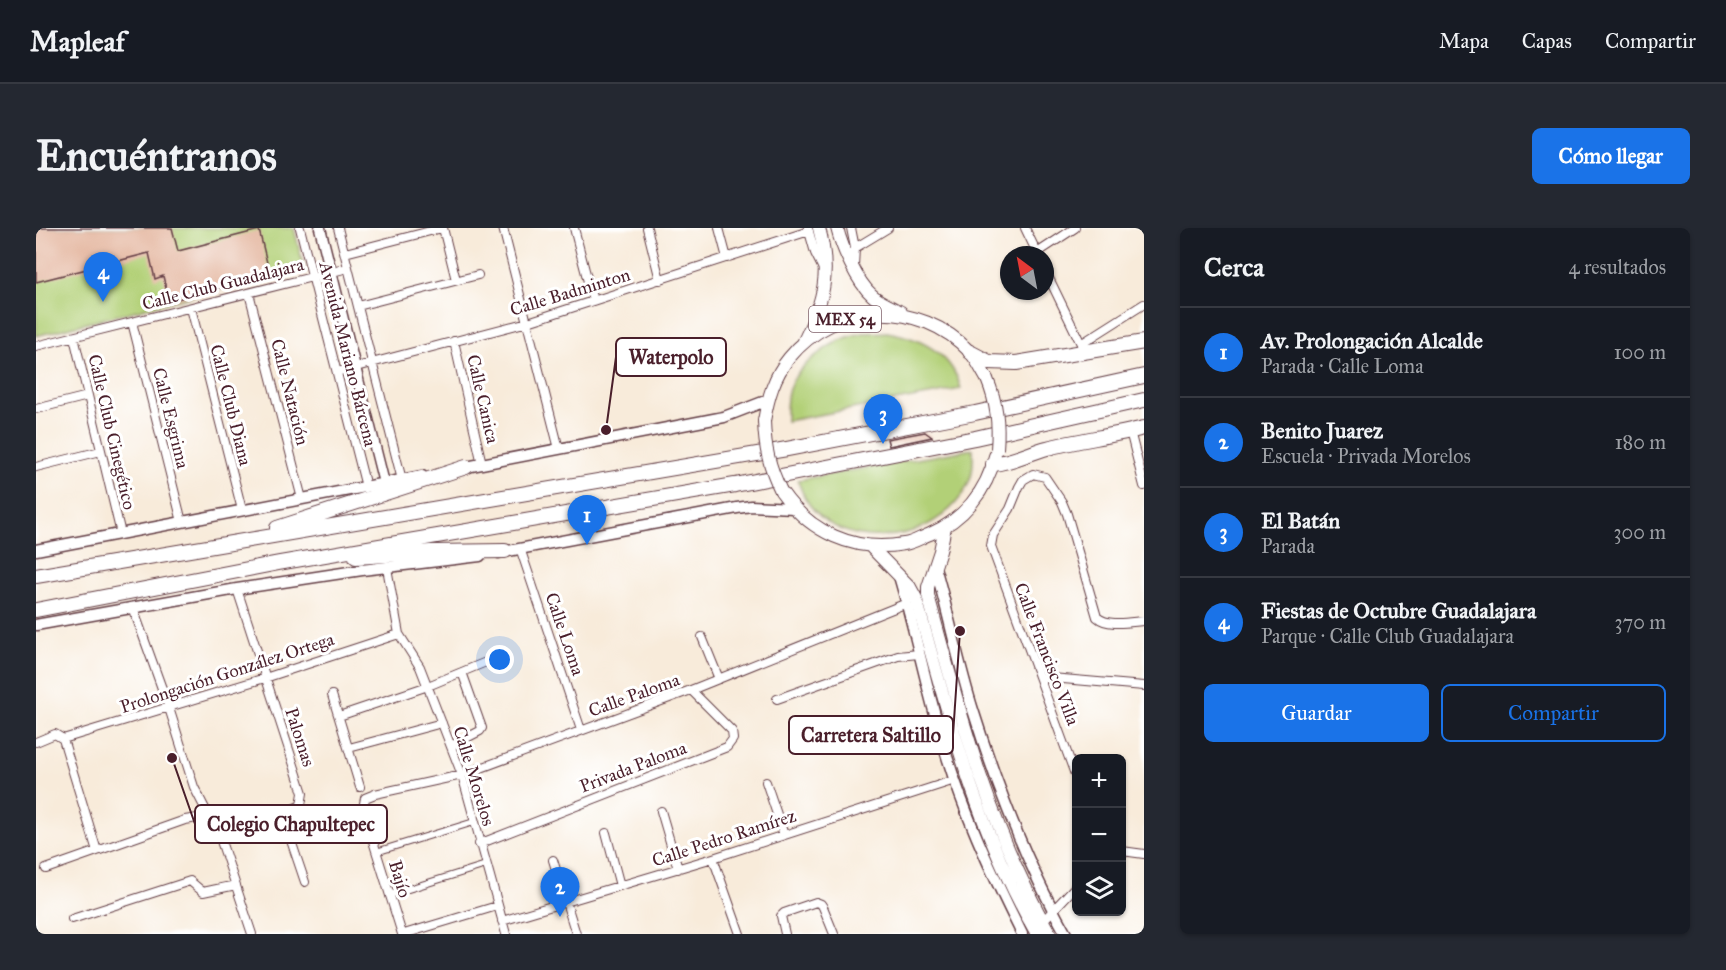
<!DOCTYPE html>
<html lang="es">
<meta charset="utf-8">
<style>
body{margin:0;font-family:"IM FELL Great Primer",serif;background:#242831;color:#f1f3f6}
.controls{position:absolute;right:18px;bottom:18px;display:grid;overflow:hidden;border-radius:9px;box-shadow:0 2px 4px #0004}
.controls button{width:54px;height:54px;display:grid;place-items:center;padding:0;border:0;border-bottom:2px solid #363941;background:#171b24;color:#f1f3f6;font:30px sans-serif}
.compass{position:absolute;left:964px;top:18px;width:54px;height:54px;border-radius:50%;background:#171b24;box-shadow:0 2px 4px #0004;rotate:328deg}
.you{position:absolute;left:464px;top:432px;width:21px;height:21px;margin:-15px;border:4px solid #fff;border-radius:50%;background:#1a73e8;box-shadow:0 0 0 9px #1a73e833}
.badge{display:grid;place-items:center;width:39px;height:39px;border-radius:50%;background:#1a73e8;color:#fff;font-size:20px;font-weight:700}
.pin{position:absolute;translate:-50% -50px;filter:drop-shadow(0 2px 3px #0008)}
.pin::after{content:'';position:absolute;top:32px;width:21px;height:18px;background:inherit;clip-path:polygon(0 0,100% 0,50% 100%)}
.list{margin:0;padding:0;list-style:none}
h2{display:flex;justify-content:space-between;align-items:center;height:78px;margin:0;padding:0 24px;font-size:26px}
h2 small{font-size:20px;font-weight:400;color:#9ea1a6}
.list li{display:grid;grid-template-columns:39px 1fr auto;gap:18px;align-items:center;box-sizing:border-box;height:90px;padding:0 24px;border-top:2px solid #363941}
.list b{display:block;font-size:22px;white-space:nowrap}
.list p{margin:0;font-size:20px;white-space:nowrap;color:#9ea1a6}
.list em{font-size:20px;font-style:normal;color:#9ea1a6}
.actions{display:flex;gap:12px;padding:18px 24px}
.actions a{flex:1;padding:14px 0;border:2px solid #1a73e8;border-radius:9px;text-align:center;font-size:21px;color:#1a73e8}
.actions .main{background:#1a73e8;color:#fff}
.icon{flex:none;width:33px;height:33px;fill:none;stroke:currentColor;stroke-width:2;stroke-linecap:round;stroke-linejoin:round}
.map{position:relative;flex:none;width:1108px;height:706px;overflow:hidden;border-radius:9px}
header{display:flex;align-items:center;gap:36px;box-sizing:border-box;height:84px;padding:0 30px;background:#171b24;border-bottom:2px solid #363941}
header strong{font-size:28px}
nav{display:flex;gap:33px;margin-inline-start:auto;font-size:21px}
.intro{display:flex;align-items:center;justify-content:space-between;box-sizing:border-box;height:144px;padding:0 36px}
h1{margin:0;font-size:42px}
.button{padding:15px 27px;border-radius:9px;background:#1a73e8;color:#fff;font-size:21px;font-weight:700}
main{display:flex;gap:36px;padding:0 36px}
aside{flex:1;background:#171b24;border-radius:9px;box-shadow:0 2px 4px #0004}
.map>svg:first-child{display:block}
.green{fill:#b2d077;stroke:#7e7851;stroke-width:1.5}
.building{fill:#e4b69f}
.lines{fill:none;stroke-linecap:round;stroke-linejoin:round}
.pedestrian-casing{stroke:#643e45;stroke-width:8}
.minor-casing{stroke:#643e45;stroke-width:10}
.tertiary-casing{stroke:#643e45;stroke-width:13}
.primary-casing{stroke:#643e45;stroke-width:14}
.trunk-casing{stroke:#643e45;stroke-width:16}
.pedestrian{stroke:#fff;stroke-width:6}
.minor{stroke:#fff;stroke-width:8}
.tertiary{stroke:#fff;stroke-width:10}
.primary{stroke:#fff;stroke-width:12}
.trunk{stroke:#fff;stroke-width:14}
.primary-bridge-casing{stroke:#643e45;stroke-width:14;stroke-linecap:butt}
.primary-bridge{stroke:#fff;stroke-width:12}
.labels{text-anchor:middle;stroke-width:6;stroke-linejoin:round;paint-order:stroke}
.shield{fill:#fff;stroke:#80626b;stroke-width:1.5}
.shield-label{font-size:16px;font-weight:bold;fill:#4a1f2b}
.street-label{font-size:18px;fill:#4a1f2b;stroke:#fff}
.leader{fill:none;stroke:#4a1f2b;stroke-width:2}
.callout-dot{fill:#4a1f2b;stroke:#fff;stroke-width:2}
.callout{fill:#fff;stroke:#4a1f2b;stroke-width:2}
.callout-label{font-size:20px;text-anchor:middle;font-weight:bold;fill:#4a1f2b}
</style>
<header>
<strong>Mapleaf</strong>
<nav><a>Mapa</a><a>Capas</a><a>Compartir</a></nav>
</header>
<div class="intro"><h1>Encuéntranos</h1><a class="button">Cómo llegar</a></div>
<main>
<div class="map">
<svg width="1108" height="706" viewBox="0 0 1108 706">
<rect width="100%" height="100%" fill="#fff"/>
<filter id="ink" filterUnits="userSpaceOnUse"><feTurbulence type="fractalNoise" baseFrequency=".0167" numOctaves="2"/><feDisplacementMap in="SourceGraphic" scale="12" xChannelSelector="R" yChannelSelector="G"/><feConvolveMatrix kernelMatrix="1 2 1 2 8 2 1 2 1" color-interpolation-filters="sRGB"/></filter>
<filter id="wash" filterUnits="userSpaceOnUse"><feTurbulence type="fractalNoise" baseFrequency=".008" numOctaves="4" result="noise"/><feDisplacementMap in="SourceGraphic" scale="24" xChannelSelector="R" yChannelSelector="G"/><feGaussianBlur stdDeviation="1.35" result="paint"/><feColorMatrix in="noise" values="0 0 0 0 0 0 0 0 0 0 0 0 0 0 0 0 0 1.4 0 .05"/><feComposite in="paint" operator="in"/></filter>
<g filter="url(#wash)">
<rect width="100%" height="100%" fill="#f8ebda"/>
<!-- green -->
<path class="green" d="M0,0H258L268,40L0,108Z
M851,104C885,110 916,126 925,161L750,193C750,183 750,173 752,164C760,136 800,109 827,105C835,104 843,105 851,104Z
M937,221C937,231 938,242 934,252C905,323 783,331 762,252Z"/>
<g id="blocks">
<!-- building -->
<path class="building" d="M0,0H136L142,23L223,2L234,47L133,73L127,48L119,51L113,25L0,54Z
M889,204L896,209L853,218L851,211Z"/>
</g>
</g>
<g filter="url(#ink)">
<use href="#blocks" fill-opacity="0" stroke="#643e45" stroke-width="1.5"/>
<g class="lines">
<!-- pedestrian casing -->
<g class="pedestrian-casing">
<path id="pedestrian" d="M340,624L438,594
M353,667L450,637"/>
</g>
<!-- minor casing -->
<g class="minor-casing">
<path id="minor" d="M264,0L330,259
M302,0L366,252
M407,0L420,52
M467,0L523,221
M538,0L557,73
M611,0L624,52
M683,0L691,30
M772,0L779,25L787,41
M815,0L819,20L818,38
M989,0L1002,27
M819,20L852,0
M309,25L406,0
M1001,25L1039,0
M1009,42L1049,124
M213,65L266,271
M322,78L442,47
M155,80L206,282
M96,94L146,294
M38,109L85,306
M418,113L446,236
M1045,116L1108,76
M0,118L312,40
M301,144L492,94L773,3
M0,181L52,168
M1094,203L1108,258
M0,239L65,223
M484,320L545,502
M351,340L363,406L384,439L426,547L470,706
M97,380L133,480L158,559L184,610L216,706
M666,409L683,451
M1004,449L1108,458
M296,467L324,559
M741,471L862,428L883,426
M303,488L392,458L450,434
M27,511L229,450L363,406
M27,511L61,623
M0,514L19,506L27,511
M415,518L444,503L446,500L426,444
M313,520L406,495
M1040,549L955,318L957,307L974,281L983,259L987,252L997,246L1009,249L1026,274L1031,286L1061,389C1072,399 1094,394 1108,393
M730,554L748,607
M625,583L642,641
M246,586L269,654
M570,605L584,658
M443,616L691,519L697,511L696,503L655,462
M1086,623L1108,626
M677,630L704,706
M517,632L540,706
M10,641L149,592L174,588L206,591L246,586L265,577L267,565L201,361
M36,691L154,653L167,664L200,657
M466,693L677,630L919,552
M1006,694L1040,658
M366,706L327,581L329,570L339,566L426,547L655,462L871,375
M368,706L461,678
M749,706L745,688L748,685L780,674L785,676L787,679L798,706"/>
</g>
<!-- tertiary casing -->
<g class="tertiary-casing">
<path id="tertiary" d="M284,0L348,255
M425,240L688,189L732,172
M0,322L386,248
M462,325L701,280L715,278L758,280
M899,339C913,386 922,435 937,482C961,559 990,635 1030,706
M863,348C879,402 890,458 906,512C925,579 955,644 986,706
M0,397L201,361L326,342L444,328"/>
</g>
<!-- primary casing -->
<g class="primary-casing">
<path id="primary" d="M801,0C806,20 821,54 836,67C843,74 856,79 865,84
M768,113C788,72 795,45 783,0
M728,193C732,170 738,148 753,130C799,73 884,71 934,124C941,132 946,143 951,151
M745,263C773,304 818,325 868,316C877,315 886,309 894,306C927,292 951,263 959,228
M909,299L904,323L892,359V367C924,486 953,599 1014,706
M834,318L874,359L880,370C911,483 941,603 1001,706"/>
</g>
<!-- trunk casing -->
<g class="trunk-casing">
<path id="trunk" d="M934,124L953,134L980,135L1108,114
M957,236C976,234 993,225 1011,220C1043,212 1076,208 1108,200
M241,300L430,239
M320,329L395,324L469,323
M0,348L751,221L939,185L1108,148
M0,382L243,335L699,257L939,210L1108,172"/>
</g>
<!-- pedestrian -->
<use href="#pedestrian" class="pedestrian"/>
<!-- minor -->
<use href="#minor" class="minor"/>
<!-- tertiary -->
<use href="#tertiary" class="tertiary"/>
<!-- primary -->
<use href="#primary" class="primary"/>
<!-- trunk -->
<use href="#trunk" class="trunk"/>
<!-- primary-bridge casing -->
<g class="primary-bridge-casing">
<path id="primary-bridge" d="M951,151C961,175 963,196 961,221
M728,193C729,221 733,238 745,263"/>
</g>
<!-- primary-bridge -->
<use href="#primary-bridge" class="primary-bridge"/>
</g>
</g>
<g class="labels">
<!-- shield labels -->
<rect class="shield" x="773" y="78" width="72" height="26" rx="4.5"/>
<g class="shield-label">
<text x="809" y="97">MEX 54</text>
</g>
<!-- street labels -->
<g class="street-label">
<text transform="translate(187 56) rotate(-14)" y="6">Calle Club Guadalajara</text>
<text transform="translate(534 64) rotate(-17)" y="6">Calle Badminton</text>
<text transform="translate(312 126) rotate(76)" y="6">Avenida Mariano Bárcena</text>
<text transform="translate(254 164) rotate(76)" y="6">Calle Natación</text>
<text transform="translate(447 171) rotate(77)" y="6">Calle Canica</text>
<text transform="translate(195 177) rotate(76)" y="6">Calle Club Diana</text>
<text transform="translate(135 190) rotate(76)" y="6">Calle Esgrima</text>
<text transform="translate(76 204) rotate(77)" y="6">Calle Club Cinegético</text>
<text transform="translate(529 406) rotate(71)" y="6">Calle Loma</text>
<text transform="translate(1011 426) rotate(69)" y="6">Calle Francisco Villa</text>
<text transform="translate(191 445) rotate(-18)" y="6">Prolongación González Ortega</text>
<text transform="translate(598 467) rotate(-20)" y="6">Calle Paloma</text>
<text transform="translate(264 509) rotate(72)" y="6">Palomas</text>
<text transform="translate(597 539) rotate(-21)" y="6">Privada Paloma</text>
<text transform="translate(438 548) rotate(73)" y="6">Calle Morelos</text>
<text transform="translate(688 610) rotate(-18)" y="6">Calle Pedro Ramírez</text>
<text transform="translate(364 651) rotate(73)" y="6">Bajío</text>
</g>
</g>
<!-- callouts -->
<path class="leader" d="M570 202L580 129M924 403L917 507M136 530L159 596"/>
<g class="callout-dot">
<circle cx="570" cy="202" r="6"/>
<circle cx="924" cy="403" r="6"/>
<circle cx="136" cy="530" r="6"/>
</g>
<g class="callout">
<rect x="580" y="110" width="110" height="38" rx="6"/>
<rect x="753" y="488" width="164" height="38" rx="6"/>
<rect x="159" y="577" width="192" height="38" rx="6"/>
</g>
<g class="callout-label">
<text x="635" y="136">Waterpolo</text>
<text x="835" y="514">Carretera Saltillo</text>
<text x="255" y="603">Colegio Chapultepec</text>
</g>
</svg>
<div class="controls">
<button>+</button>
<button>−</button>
<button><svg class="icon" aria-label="layers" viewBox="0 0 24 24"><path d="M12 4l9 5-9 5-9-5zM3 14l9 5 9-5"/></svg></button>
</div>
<svg class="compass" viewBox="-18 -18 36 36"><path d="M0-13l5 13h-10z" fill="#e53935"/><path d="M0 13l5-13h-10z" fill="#9ea1a6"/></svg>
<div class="you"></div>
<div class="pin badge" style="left:551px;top:317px">1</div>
<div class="pin badge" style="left:524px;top:689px">2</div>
<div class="pin badge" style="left:847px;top:216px">3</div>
<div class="pin badge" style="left:67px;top:74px">4</div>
</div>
<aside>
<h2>Cerca<small>4 resultados</small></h2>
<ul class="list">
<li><span class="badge">1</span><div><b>Av. Prolongación Alcalde</b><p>Parada · Calle Loma</p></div><em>100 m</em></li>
<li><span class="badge">2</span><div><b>Benito Juarez</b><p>Escuela · Privada Morelos</p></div><em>180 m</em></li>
<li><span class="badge">3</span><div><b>El Batán</b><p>Parada</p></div><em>300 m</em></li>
<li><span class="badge">4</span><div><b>Fiestas de Octubre Guadalajara</b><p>Parque · Calle Club Guadalajara</p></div><em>370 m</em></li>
</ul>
<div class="actions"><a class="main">Guardar</a><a>Compartir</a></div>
</aside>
</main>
